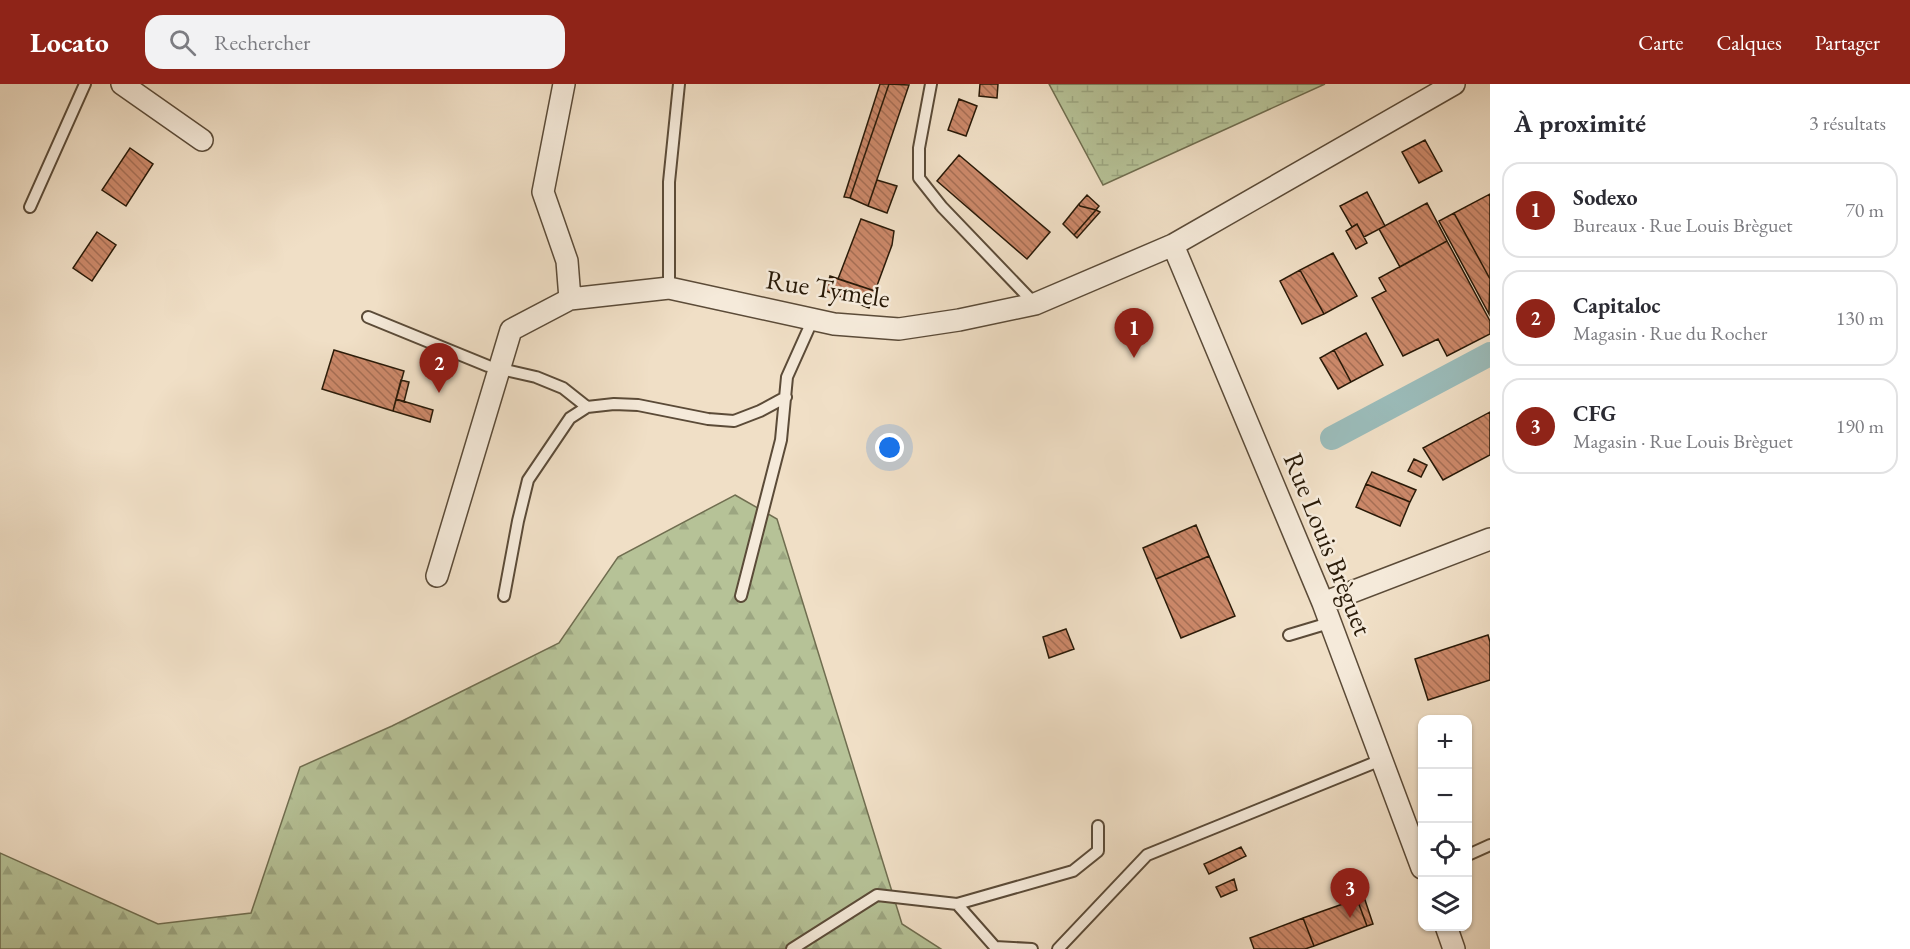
<!DOCTYPE html>
<html lang="fr">
<meta charset="utf-8">
<style>
body{margin:0;font-family:"EB Garamond",serif;background:#f2f2f3;color:#2b2b33}
.controls{position:absolute;right:18px;bottom:18px;display:grid;overflow:hidden;border-radius:12px;box-shadow:0 2px 4px #0004}
.controls button{width:54px;height:54px;display:grid;place-items:center;padding:0;border:0;border-bottom:2px solid #e1e1e2;background:#fff;color:#2b2b33;font:30px sans-serif}
.you{position:absolute;left:890px;top:364px;width:21px;height:21px;margin:-15px;border:4px solid #fff;border-radius:50%;background:#1a73e8;box-shadow:0 0 0 9px #1a73e833}
.badge{display:grid;place-items:center;width:39px;height:39px;border-radius:50%;background:#8f2418;color:#fff;font-size:20px;font-weight:700}
.pin{position:absolute;translate:-50% -50px;filter:drop-shadow(0 2px 3px #0008)}
.pin::after{content:'';position:absolute;top:32px;width:21px;height:18px;background:inherit;clip-path:polygon(0 0,100% 0,50% 100%)}
.list{margin:0;padding:0;list-style:none}
h2{display:flex;justify-content:space-between;align-items:center;height:78px;margin:0;padding:0 24px;font-size:26px}
h2 small{font-size:20px;font-weight:400;color:#7c7c81}
.list li{display:grid;grid-template-columns:39px 1fr auto;gap:18px;align-items:center;box-sizing:border-box;height:96px;margin:0 12px 12px;padding:0 12px;border:2px solid #e1e1e2;border-radius:18px}
.list b{display:block;font-size:22px;white-space:nowrap}
.list p{margin:0;font-size:20px;white-space:nowrap;color:#7c7c81}
.list em{font-size:20px;font-style:normal;color:#7c7c81}
.icon{flex:none;width:33px;height:33px;fill:none;stroke:currentColor;stroke-width:2;stroke-linecap:round;stroke-linejoin:round}
.map{position:relative;flex:none;width:1490px;height:865px;overflow:hidden}
header{display:flex;align-items:center;gap:36px;box-sizing:border-box;height:84px;padding:0 30px;background:#8f2418;color:#fff}
header strong{font-size:28px}
nav{display:flex;gap:33px;margin-inline-start:auto;font-size:21px}
.search{width:420px;height:54px;background:#f2f2f3;display:flex;align-items:center;gap:15px;box-sizing:border-box;padding:0 21px;border-radius:18px;color:#7c7c81;font-size:22px}
main{display:flex}
aside{flex:1;background:#fff}
.map>svg:first-child{display:block}
.forest{fill:url(#forest-firs);stroke:#706e50;stroke-width:1.5}
.wetland{fill:url(#wetland-marsh);stroke:#706e50;stroke-width:1.5}
.lines{fill:none;stroke-linecap:round;stroke-linejoin:round}
.canal{stroke:#9bbcba;stroke-width:24}
.building{fill:url(#building-back-hatch);stroke:#291a08;stroke-width:1.5}
.service-casing{stroke:#5b4b38;stroke-width:14}
.minor-casing{stroke:#5b4b38;stroke-width:24}
.service{stroke:#f5eada;stroke-width:10}
.minor{stroke:#f5eada;stroke-width:21}
.labels{text-anchor:middle;stroke-width:5;stroke-linejoin:round;paint-order:stroke}
.street-label{font-size:27px;fill:#291a08;stroke:#f5eada}
</style>
<header>
<strong>Locato</strong>
<div class="search"><svg class="icon" aria-label="search" viewBox="0 0 24 24"><circle cx="10" cy="10" r="6"/><path d="M15 15l6 6"/></svg>Rechercher</div>
<nav><a>Carte</a><a>Calques</a><a>Partager</a></nav>
</header>
<main>
<div class="map">
<svg width="1490" height="865" viewBox="0 0 1490 865">
<defs>
<pattern id="forest-firs" width="22" height="20" patternUnits="userSpaceOnUse" patternTransform="scale(1.5)"><rect width="22" height="20" fill="#b6c297"/><path d="M5 1l3.5 6h-7zM16 11l3.5 6h-7z" fill="#9ca681"/></pattern>
<pattern id="wetland-marsh" width="20" height="14" patternUnits="userSpaceOnUse" patternTransform="scale(1.5)"><rect width="20" height="14" fill="#b6c297"/><path d="M1 5h8M5 5V1M11 12h8M15 12V8" fill="none" stroke="#9ca681"/></pattern>
<pattern id="building-back-hatch" width="6" height="6" patternUnits="userSpaceOnUse" patternTransform="scale(1.5)"><rect width="6" height="6" fill="#cb8869"/><path d="M-1 5l2 2M0 0l6 6M5-1l2 2" fill="none" stroke="#a56e54"/></pattern>
</defs>
<rect width="100%" height="100%" fill="#f0dfc6"/>
<filter id="stains"><feTurbulence type="fractalNoise" baseFrequency=".00333" numOctaves="4"/><feColorMatrix values="0 0 0 0 .2 0 0 0 0 .09 0 0 0 0 .02 0 0 0 .5 -.17"/></filter>
<radialGradient id="worn" r=".72"><stop offset=".6" stop-color="#630" stop-opacity="0"/><stop offset="1" stop-color="#630" stop-opacity=".3"/></radialGradient>
<!-- forest -->
<path class="forest" d="M735,411L777,435L902,840L941,865H0V769L158,840L251,829L300,683L392,642L559,559L618,473Z"/>
<!-- wetland -->
<path class="wetland" d="M1049,0H1325L1103,101Z"/>
<g class="lines">
<!-- canal -->
<path class="canal" d="M1332,354L1490,270"/>
</g>
<!-- building -->
<path class="building" d="M880,0H889L850,114L844,113Z
M889,0L909,1L868,122L850,114Z
M980,0H998L997,14L979,12Z
M959,15L977,22L966,52L948,46Z
M1425,56L1442,87L1419,99L1402,68Z
M130,64L153,80L126,122L102,106Z
M959,71L1050,148L1027,175L937,97Z
M877,96L897,102L887,129L868,122Z
M1367,108L1385,142L1364,153L1357,140L1352,143L1340,122Z
M1490,110V195L1454,129Z
M1087,111L1099,122L1096,126L1080,122L1079,120Z
M1427,119L1447,157L1400,183L1379,145Z
M1079,120L1080,122L1096,126L1074,151L1063,140Z
M1096,126L1100,128L1077,154L1074,151Z
M1454,129L1490,195L1489,230L1439,137Z
M861,135L894,147L892,161L875,207L838,195Z
M1357,140L1367,159L1356,165L1346,147Z
M97,148L116,161L92,197L73,184Z
M1447,157L1490,237V250L1447,272L1438,255L1403,272L1372,214L1386,207L1379,194Z
M1333,169L1357,212L1324,230L1300,186Z
M1300,186L1324,230L1302,240L1280,197Z
M830,192L875,207L869,224L826,207Z
M1366,249L1383,281L1351,298L1334,266Z
M334,266L404,287L393,327L322,305Z
M1334,266L1351,298L1338,305L1320,274Z
M401,296L409,298L404,318L396,315Z
M396,315L433,326L430,338L393,327Z
M1490,328V371L1443,396L1423,364Z
M1414,375L1427,381L1421,393L1408,387Z
M1372,388L1416,406L1410,418L1366,400Z
M1366,400L1410,418L1400,442L1356,423Z
M1196,441L1209,472L1156,495L1143,464Z
M1209,472L1235,532L1181,554L1156,495Z
M1066,545L1074,565L1049,574L1043,553Z
M1488,551L1490,558V596L1428,616L1415,575Z
M1241,763L1246,772L1209,790L1204,780Z
M1234,795L1237,806L1221,813L1216,803Z
M1364,813L1373,840L1367,842L1357,815Z
M1357,815L1367,842L1314,862L1303,834Z
M1303,834L1314,862L1305,865H1254L1250,854Z"/>
<g class="lines">
<!-- service casing -->
<g class="service-casing">
<path id="service" d="M931,0L919,64V94L942,123L1035,220
M30,123L85,0
M669,204V98L679,0
M368,233L488,282L536,293L563,304L587,323
M504,512L518,437L528,396L570,334L587,323L614,320L638,321L708,335L734,337L760,327L786,313
M741,512L781,356L787,293L813,235
M1289,551L1329,539
M1468,771L1490,761
M957,820L1073,787L1098,767V742
M792,865L877,811L957,820L995,863L1032,865
M1058,865L1147,771L1381,676"/>
</g>
<!-- minor casing -->
<g class="minor-casing">
<path id="minor" d="M122,0L202,56
M1173,161L1323,519L1422,784
M570,215L669,204L834,240L899,245L959,236L1035,220L1173,161L1454,0
M437,492L511,246L570,215L567,177L543,108L564,0
M1323,519L1490,455
M1446,842L1454,865"/>
</g>
<!-- service -->
<use href="#service" class="service"/>
<!-- minor -->
<use href="#minor" class="minor"/>
</g>
<g class="labels">
<!-- street labels -->
<g class="street-label">
<text transform="translate(828 205) rotate(9)" y="9">Rue Tymele</text>
<text transform="translate(1328 460) rotate(68)" y="9">Rue Louis Brèguet</text>
</g>
</g>
<rect width="100%" height="100%" filter="url(#stains)"/>
<rect width="100%" height="100%" fill="url(#worn)"/>
</svg>
<div class="controls">
<button>+</button>
<button>−</button>
<button><svg class="icon" aria-label="locate" viewBox="0 0 24 24"><circle cx="12" cy="12" r="6"/><path d="M12 2v4M12 18v4M2 12h4M18 12h4"/></svg></button>
<button><svg class="icon" aria-label="layers" viewBox="0 0 24 24"><path d="M12 4l9 5-9 5-9-5zM3 14l9 5 9-5"/></svg></button>
</div>
<div class="you"></div>
<div class="pin badge" style="left:1134px;top:274px">1</div>
<div class="pin badge" style="left:439px;top:309px">2</div>
<div class="pin badge" style="left:1350px;top:834px">3</div>
</div>
<aside>
<h2>À proximité<small>3 résultats</small></h2>
<ul class="list">
<li><span class="badge">1</span><div><b>Sodexo</b><p>Bureaux · Rue Louis Brèguet</p></div><em>70 m</em></li>
<li><span class="badge">2</span><div><b>Capitaloc</b><p>Magasin · Rue du Rocher</p></div><em>130 m</em></li>
<li><span class="badge">3</span><div><b>CFG</b><p>Magasin · Rue Louis Brèguet</p></div><em>190 m</em></li>
</ul>
</aside>
</main>
